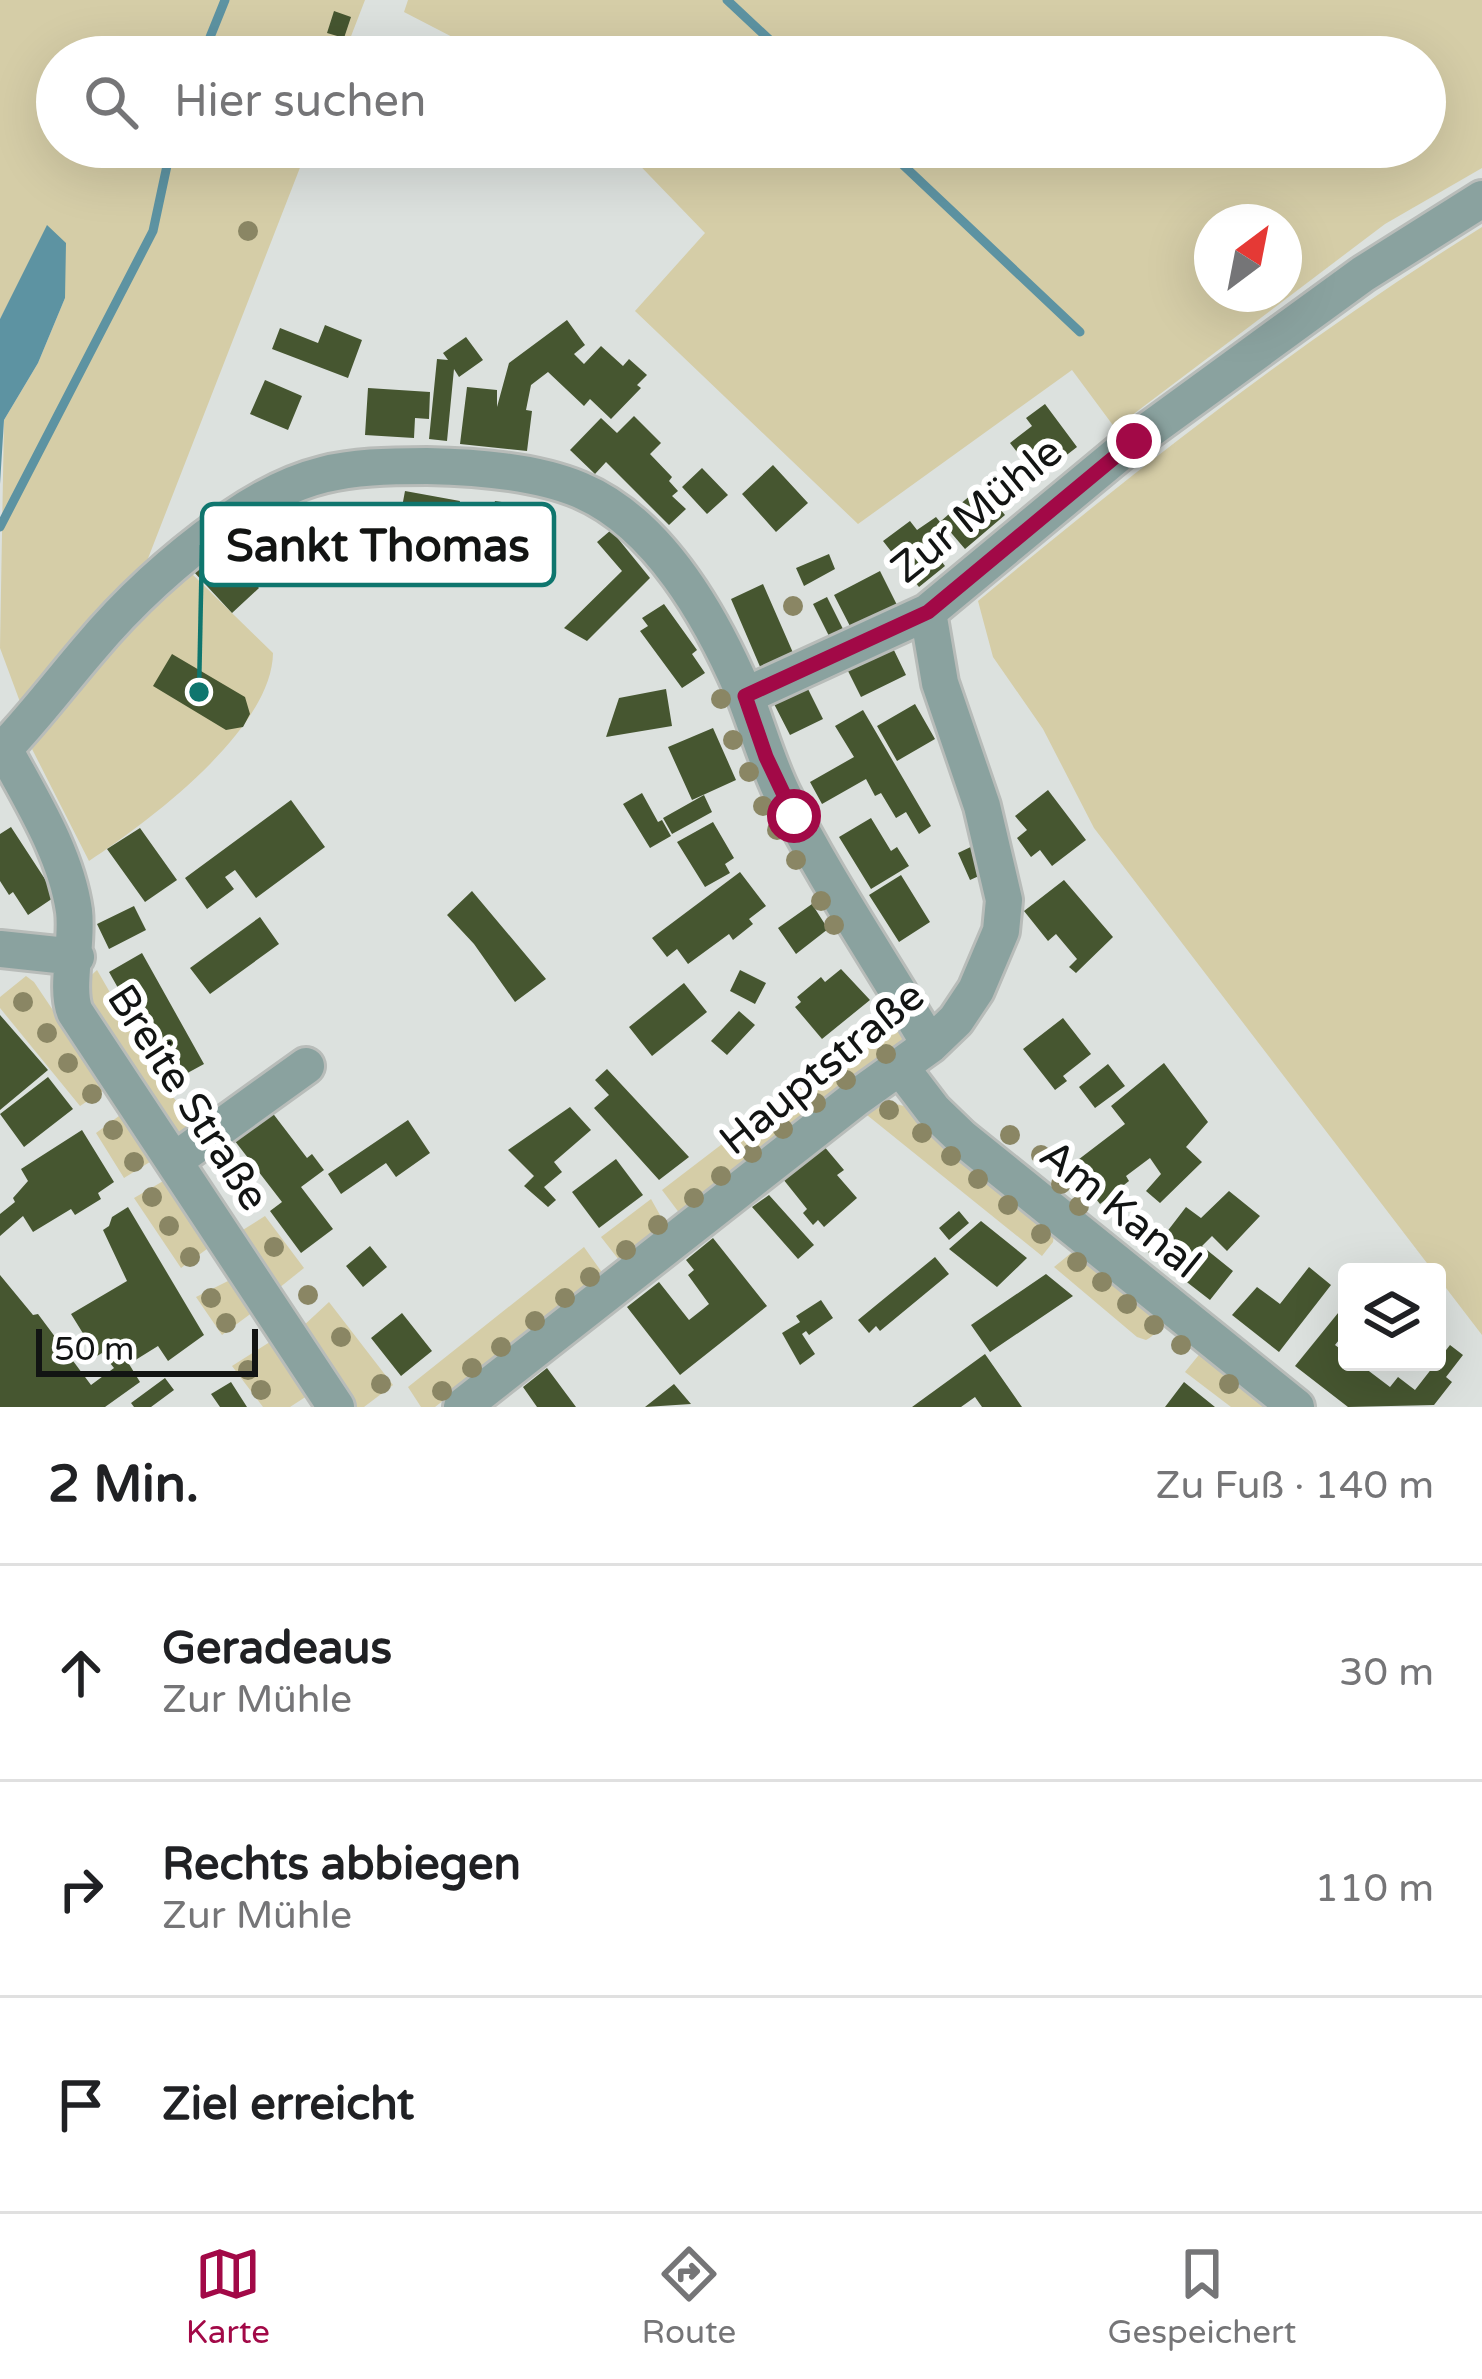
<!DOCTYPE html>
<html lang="de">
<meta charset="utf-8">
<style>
body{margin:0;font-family:"Varela Round",sans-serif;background:#f6f6f6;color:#202124}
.controls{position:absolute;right:36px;bottom:36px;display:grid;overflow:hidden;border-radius:12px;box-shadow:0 12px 48px #0002}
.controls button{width:108px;height:108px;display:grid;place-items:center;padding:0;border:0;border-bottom:3px solid #e0e0e0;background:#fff;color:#202124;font:60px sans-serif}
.compass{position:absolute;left:1194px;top:204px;width:108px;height:108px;border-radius:50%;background:#fff;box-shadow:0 12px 48px #0002;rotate:32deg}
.scale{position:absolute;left:36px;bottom:30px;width:222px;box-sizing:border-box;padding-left:12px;border:6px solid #121413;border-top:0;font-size:33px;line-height:42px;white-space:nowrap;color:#121413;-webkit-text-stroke:9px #fff;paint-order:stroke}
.stop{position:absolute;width:36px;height:36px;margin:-27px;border:9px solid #a20947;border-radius:50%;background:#fff}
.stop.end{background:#a20947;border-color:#fff;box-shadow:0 3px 12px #0008}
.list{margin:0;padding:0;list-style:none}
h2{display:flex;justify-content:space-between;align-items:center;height:156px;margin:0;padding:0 48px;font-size:51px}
h2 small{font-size:39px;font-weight:400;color:#757577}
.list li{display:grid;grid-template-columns:78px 1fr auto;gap:36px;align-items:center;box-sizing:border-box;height:216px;padding:0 48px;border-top:3px solid #e0e0e0}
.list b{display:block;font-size:45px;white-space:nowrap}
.list p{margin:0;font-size:39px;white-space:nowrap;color:#757577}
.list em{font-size:39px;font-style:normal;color:#757577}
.icon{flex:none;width:66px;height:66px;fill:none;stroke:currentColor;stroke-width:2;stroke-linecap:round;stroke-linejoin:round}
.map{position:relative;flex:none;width:1482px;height:1407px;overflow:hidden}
.search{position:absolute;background:#fff;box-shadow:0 12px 48px #0002;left:36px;right:36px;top:36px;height:132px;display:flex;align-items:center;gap:30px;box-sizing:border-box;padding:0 42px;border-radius:66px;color:#757577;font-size:45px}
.sheet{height:804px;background:#fff}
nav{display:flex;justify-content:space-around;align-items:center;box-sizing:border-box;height:168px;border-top:3px solid #e0e0e0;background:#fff;font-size:33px;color:#757577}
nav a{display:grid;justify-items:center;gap:6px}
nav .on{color:#a20947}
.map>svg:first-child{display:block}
.green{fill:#d5cda7;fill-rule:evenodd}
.water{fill:#5d93a2}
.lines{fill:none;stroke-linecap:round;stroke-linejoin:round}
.stream{stroke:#5d93a2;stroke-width:9}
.building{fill:#465630}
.minor-casing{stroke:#b8bcb9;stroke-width:42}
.minor{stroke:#8aa29f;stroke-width:36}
.tree{fill:#8a8664}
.route{stroke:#a20947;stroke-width:15}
.labels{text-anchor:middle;stroke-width:12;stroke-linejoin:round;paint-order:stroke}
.street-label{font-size:42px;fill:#121413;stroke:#fff}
.leader{fill:none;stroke:#0f766e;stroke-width:4.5}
.callout-dot{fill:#0f766e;stroke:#fff;stroke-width:4.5}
.callout{fill:#fff;stroke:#0f766e;stroke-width:4.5}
.callout-label{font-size:45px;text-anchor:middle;font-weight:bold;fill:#121413}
</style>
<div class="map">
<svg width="1482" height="1407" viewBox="0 0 1482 1407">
<rect width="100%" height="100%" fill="#dce1de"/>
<!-- green -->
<path class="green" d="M0,0H365L343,57H57V147H308L140,579L23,710L0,648L4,420L38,363L65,298L15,291L0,319Z
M408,0H1482V168L1385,224L1115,428L1072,370L858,524L635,311L705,233L622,147H1425V57H491L404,12ZM1212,222H1284V294H1212Z
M1482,227V1335L1094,828L1043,729L993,657L978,601C1139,467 1304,338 1482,227Z
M191,573L273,653C272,730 148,822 89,861L32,749C75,689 128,612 191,573Z
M97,970L163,1084L202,1134L179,1149L85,1008L84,982Z
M26,976L34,982L106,1089L80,1106L0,1008V997Z
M896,1011L908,1028L906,1044L680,1214L662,1190Z
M884,1101L912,1108L1054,1233L1053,1242L1042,1256L862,1111L868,1102Z
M123,1113L153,1160L124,1178L96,1133Z
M165,1180L211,1246L181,1268L134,1198Z
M651,1199L665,1224L619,1260L601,1237Z
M265,1216L304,1268L279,1288L238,1233Z
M584,1247L601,1271L599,1279L435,1407H421L408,1387Z
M1076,1249L1159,1316C1160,1327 1156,1335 1146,1340L1137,1337L1054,1267Z
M232,1279L253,1312L222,1335L196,1297Z
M329,1302L393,1385L364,1407H352L301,1328Z
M273,1340L310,1394L290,1407H263L232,1366Z
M1202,1351L1277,1407H1231L1185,1372Z"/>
<!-- water -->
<path class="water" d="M47,225L66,243L65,298L38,363L4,420L0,484V319Z"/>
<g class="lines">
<!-- stream -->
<path class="stream" d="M727,0L788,57
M202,57L225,0
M884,147L1080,332
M0,527L153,231L171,147"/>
</g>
<!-- building -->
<path class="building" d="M334,11L351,17L344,38L327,33Z
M567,320L585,345L574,354L584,364L601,346L623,366L629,359L647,375L637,385L641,388L611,419L590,399L584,406L548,372L531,385L526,410L532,411L527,451L460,444L467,387L497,390V407L509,363Z
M325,325L362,340L348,378L272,349L280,328L318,343Z
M466,337L483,360L459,377L454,369L447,441L429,439L437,359L448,360L443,353Z
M265,380L302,396L288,430L250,414Z
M368,388L430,392L429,419L415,418L414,438L365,435Z
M1045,404L1077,447L1037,478L1010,443L1032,426L1026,418Z
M634,416L661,443L650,454L672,477L669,481L678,491L672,496L686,509L669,525L606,462L595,474L570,450L601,418L617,433Z
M773,465L808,503L776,532L742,494Z
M702,468L728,495L707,514L682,487Z
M981,486L1005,515L965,549L941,521Z
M405,491L460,501L457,514L482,518L484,504L494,505L495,501L543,508L537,549L489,542L488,552L477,550L478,545L397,534Z
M936,517L949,533L931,548L945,566L919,587L883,541L910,521L917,530Z
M611,530L650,578L587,641L564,628L622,571L597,542Z
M220,546L259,588L232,613L193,571Z
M829,554L835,569L804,586L796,568Z
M880,571L898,607L852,630L834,595Z
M763,584L794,655L761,669L731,599Z
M827,597L844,631L830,638L813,604Z
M664,604L697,650L692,654L705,673L682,688L640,631L648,626L642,618Z
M890,642L906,675L861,697L845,665Z
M172,654L245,697L250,714L243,727L226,730L153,686Z
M806,685L823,719L790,735L773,702Z
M666,689L672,726L606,737L619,698Z
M915,704L935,739L897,761L877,726Z
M863,710L931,826L919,834L906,812L896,818L881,793L875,796L866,779L822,804L810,782L854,757L835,726Z
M713,728L736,780L692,800L668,747Z
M1048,790L1086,840L1052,866L1040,850L1031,857L1017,838L1027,830L1015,816Z
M642,793L658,822L662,820L671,836L650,848L623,804Z
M704,795L712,812L672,834L663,818Z
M291,800L325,847L256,898L235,870L225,877L234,889L207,909L185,878Z
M871,818L891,851L897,847L909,866L871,889L839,837Z
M713,822L734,858L725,864L730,873L705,887L677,842Z
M11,827L56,896L28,915L13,892L9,895L0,881V834Z
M140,828L177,880L145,902L107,849Z
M977,844L990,871L970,880L958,853Z
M740,872L766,906L749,919L753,924L733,940L729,934L688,964L677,949L667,957L652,938Z
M901,875L930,922L899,942L869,895Z
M1064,880L1113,937L1076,973L1069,967L1077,959L1056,934L1048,941L1024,911Z
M472,891L546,979L515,1002L474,944L447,915Z
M812,904L828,929L796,954L778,928Z
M134,906L146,930L109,949L97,924Z
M260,917L279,944L210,994L190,968Z
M142,953L204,1064L171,1082L109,972Z
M841,969L870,1000L822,1039L795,1007L801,1002L797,997L821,977L825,982Z
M740,970L766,983L755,1004L730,991Z
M684,983L707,1012L652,1056L629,1027Z
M739,1011L755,1025L727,1055L711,1041Z
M0,1015L48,1070L0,1110Z
M1063,1018L1091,1054L1063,1076L1067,1081L1055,1090L1023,1049Z
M1164,1063L1208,1122L1186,1147L1202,1162L1160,1203L1146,1191L1161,1174L1150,1158L1126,1176L1129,1181L1100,1204L1070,1166L1125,1124L1111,1106Z
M1108,1064L1125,1086L1095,1108L1079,1087Z
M607,1069L689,1157L659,1180L594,1108L609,1095L595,1080Z
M48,1077L73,1109L24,1147L0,1114Z
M268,1107L307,1158L312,1154L324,1170L301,1187L333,1229L301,1253L270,1211L282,1202L231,1136Z
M570,1107L591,1130L554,1162L562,1172L544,1187L556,1200L548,1207L524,1186L534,1176L508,1150Z
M408,1120L430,1153L396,1177L386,1163L341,1194L328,1174Z
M82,1130L114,1182L98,1193L101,1199L75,1215L71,1209L33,1232L23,1216L0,1236V1214L15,1202L13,1198L28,1181L21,1169Z
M823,1145L844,1170L837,1175L857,1198L824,1227L818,1220L813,1225L803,1213L807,1209L783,1179Z
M616,1159L643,1195L599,1228L572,1192Z
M1229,1191L1260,1216L1227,1251L1212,1236L1202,1246L1233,1271L1210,1300L1139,1245L1155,1224L1166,1233L1186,1207L1201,1218Z
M769,1195L814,1245L798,1259L752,1207Z
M128,1207L204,1335L168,1361L158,1346L129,1364L140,1382L105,1407H0V1275L33,1315L38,1314L91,1385L114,1368L102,1353L97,1356L71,1314L127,1281L103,1230L109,1226L112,1217Z
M959,1211L969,1223L949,1240L939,1228Z
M981,1221L1027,1258L997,1287L949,1249Z
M713,1238L767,1306L680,1375L627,1307L659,1282L689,1320L703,1309L709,1304L688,1275L694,1270L686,1260Z
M370,1246L387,1267L363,1287L346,1266Z
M935,1257L949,1274L880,1331L876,1326L869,1333L858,1320Z
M1309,1267L1331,1285L1279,1352L1232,1315L1257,1287L1280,1304Z
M1046,1274L1073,1296L990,1352L971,1325Z
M821,1300L833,1318L809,1335L806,1331L802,1334L815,1354L800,1365L782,1333L800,1322L796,1316Z
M1347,1302V1330L1335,1345L1347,1354V1362H1357L1390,1387L1398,1377L1415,1390L1450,1345L1463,1355L1446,1377L1452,1382L1434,1405L1348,1407L1295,1366Z
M402,1313L432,1351L401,1376L371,1338Z
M985,1354L1022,1407H982L975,1397L961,1407H912Z
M547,1368L576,1407H537L523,1387Z
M165,1378L174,1390L151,1407H134L131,1403Z
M231,1382L247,1407H220L211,1394Z
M1184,1382L1215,1407H1165Z
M674,1384L691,1404L645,1407Z"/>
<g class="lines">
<!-- minor casing -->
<g class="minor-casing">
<path id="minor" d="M745,696L928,612L1134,441L1363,274L1482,199
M4,749C31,799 66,854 74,911C78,943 65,988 75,1012L336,1407
M0,753C32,720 59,684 89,649C129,601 179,556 230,520C300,471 344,466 427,466C476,467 535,471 580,490C658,523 711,617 743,691C757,725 766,760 782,793C825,880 881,961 930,1045
M0,949L76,957
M901,1068L933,1110L961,1137L1296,1407
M174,1161L306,1066
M462,1407L856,1098L930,1045L956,1020L976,990L1001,931L1004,900L982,806L940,683L928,612"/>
</g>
<!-- minor -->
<use href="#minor" class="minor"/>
</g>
<!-- trees -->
<g class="tree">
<circle cx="248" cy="231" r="10"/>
<circle cx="793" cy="606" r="10"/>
<circle cx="721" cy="699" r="10"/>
<circle cx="733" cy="740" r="10"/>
<circle cx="749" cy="772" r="10"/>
<circle cx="763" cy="806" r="10"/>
<circle cx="777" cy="830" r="10"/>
<circle cx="796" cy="860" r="10"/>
<circle cx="821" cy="901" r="10"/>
<circle cx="834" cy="925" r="10"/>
<circle cx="23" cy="1002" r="10"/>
<circle cx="47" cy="1033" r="10"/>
<circle cx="886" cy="1054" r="10"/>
<circle cx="68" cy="1063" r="10"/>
<circle cx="846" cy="1080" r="10"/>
<circle cx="92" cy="1094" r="10"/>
<circle cx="816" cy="1103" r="10"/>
<circle cx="889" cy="1110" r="10"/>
<circle cx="783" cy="1129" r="10"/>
<circle cx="113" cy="1130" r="10"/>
<circle cx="922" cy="1133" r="10"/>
<circle cx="1010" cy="1135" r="10"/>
<circle cx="752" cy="1153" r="10"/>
<circle cx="1041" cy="1155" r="10"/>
<circle cx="951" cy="1156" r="10"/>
<circle cx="134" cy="1162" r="10"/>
<circle cx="721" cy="1176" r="10"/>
<circle cx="978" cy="1179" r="10"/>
<circle cx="1061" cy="1184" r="10"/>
<circle cx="152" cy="1197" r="10"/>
<circle cx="694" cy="1198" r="10"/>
<circle cx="1008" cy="1205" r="10"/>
<circle cx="1079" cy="1206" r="10"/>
<circle cx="658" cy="1225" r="10"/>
<circle cx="169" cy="1226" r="10"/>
<circle cx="1041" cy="1234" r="10"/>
<circle cx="274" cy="1247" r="10"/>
<circle cx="626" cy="1250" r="10"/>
<circle cx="190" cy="1257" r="10"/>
<circle cx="1077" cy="1262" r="10"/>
<circle cx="590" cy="1277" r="10"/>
<circle cx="1102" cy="1282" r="10"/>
<circle cx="308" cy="1295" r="10"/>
<circle cx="211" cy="1298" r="10"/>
<circle cx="565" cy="1298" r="10"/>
<circle cx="1127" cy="1304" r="10"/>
<circle cx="535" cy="1321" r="10"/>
<circle cx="226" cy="1323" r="10"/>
<circle cx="1154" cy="1325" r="10"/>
<circle cx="341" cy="1337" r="10"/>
<circle cx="1181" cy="1345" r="10"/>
<circle cx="501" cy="1347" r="10"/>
<circle cx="472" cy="1368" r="10"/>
<circle cx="248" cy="1370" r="10"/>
<circle cx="381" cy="1384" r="10"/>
<circle cx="1229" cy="1384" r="10"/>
<circle cx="261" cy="1390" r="10"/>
<circle cx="442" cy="1391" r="10"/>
</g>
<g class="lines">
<!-- route -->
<path class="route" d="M794,816L766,757L745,696L928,612L1134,441"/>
</g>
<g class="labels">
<!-- street labels -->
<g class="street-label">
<text transform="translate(976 509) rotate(-39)" y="15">Zur Mühle</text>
<text transform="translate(821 1067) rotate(-39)" y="15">Hauptstraße</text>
<text transform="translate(189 1097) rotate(57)" y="15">Breite Straße</text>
<text transform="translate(1121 1208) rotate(39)" y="15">Am Kanal</text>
</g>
</g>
<!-- callouts -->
<path class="leader" d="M199 692L202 545"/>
<circle class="callout-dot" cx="199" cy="692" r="12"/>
<rect class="callout" x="202" y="504" width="352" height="81" rx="12"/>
<g class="callout-label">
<text x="378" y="561">Sankt Thomas</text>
</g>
</svg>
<div class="controls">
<button><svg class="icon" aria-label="layers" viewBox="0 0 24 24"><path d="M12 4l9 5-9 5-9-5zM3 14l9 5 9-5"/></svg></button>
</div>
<svg class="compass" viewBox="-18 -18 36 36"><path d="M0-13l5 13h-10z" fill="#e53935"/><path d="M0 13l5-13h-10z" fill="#757577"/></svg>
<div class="scale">50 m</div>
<div class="stop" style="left:794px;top:816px"></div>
<div class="stop end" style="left:1134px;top:441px"></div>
<div class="search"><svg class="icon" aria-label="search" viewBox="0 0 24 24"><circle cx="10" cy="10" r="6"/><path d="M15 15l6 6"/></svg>Hier suchen</div>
</div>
<section class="sheet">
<h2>2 Min.<small>Zu Fuß · 140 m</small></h2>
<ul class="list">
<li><svg class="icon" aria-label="ahead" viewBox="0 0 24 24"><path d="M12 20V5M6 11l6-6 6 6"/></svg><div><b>Geradeaus</b><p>Zur Mühle</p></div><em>30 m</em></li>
<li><svg class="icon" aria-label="right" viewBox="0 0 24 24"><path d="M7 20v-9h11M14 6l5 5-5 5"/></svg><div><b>Rechts abbiegen</b><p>Zur Mühle</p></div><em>110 m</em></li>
<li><svg class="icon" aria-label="arrive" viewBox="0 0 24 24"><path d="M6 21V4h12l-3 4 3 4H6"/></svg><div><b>Ziel erreicht</b></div></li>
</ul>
</section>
<nav>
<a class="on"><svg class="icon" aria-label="map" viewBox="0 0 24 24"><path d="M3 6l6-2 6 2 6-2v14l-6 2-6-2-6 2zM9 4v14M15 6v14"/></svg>Karte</a>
<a><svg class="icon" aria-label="directions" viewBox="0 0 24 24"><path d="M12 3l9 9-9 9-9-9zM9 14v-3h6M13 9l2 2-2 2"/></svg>Route</a>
<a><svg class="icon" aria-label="saved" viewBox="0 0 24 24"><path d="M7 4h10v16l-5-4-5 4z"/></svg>Gespeichert</a>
</nav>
